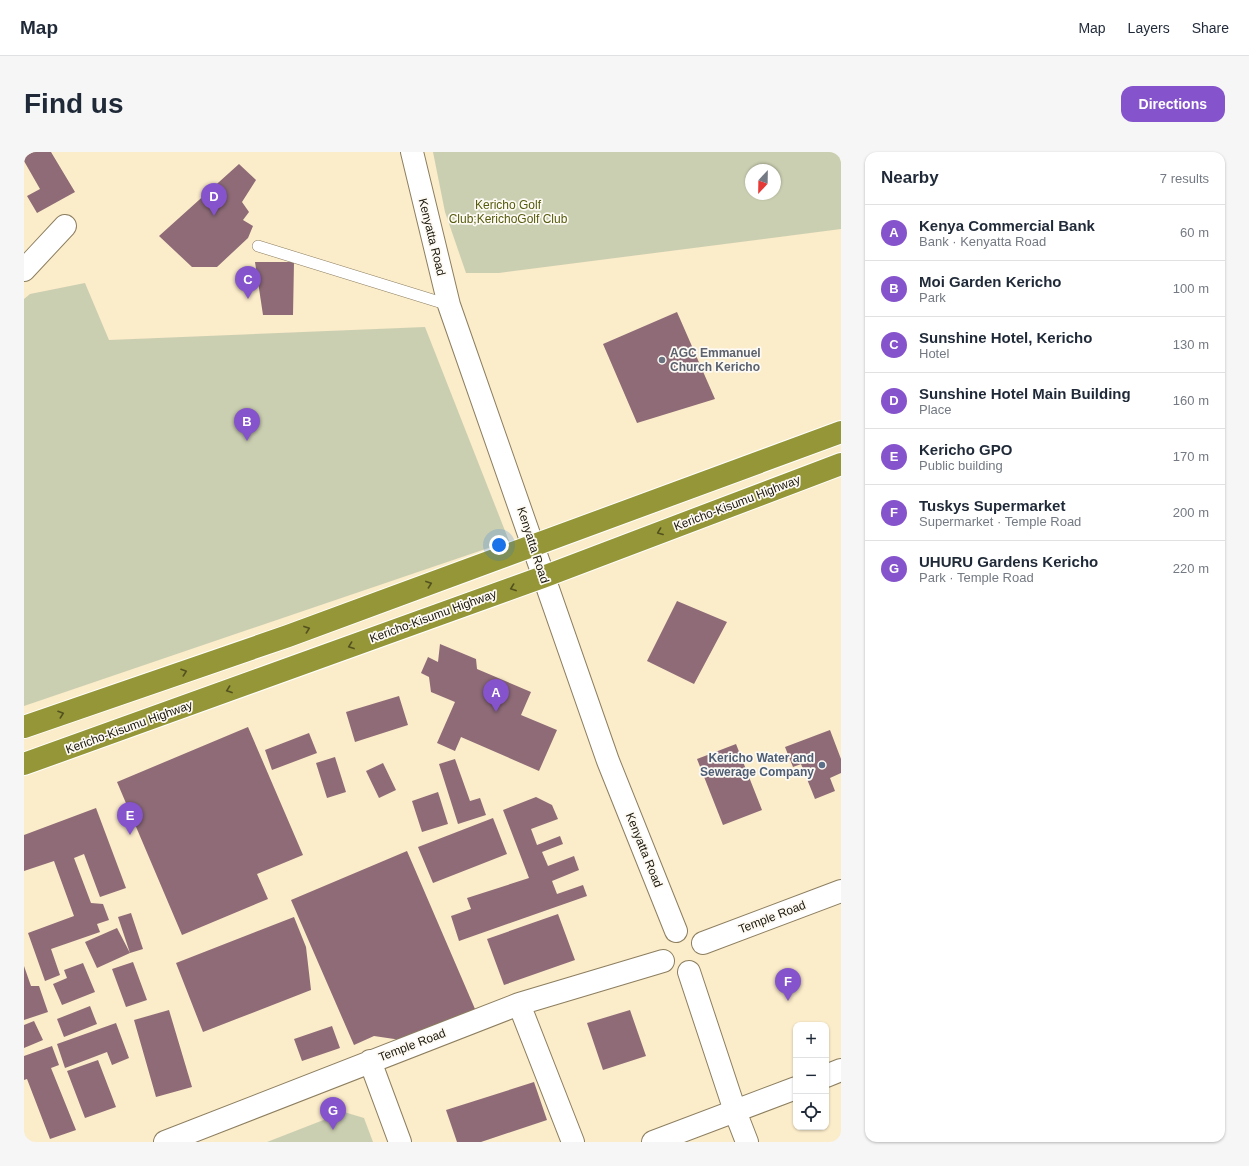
<!DOCTYPE html>
<meta charset="utf-8">
<style>
body{margin:0;font-family:Arial,sans-serif;background:#f6f6f7;color:#1f2937}
.controls{position:absolute;right:12px;bottom:12px;display:grid;overflow:hidden;border-radius:8px;box-shadow:0 1px 3px #0004}
.controls button{width:36px;height:36px;display:grid;place-items:center;padding:0;border:0;border-bottom:1px solid #e0e1e3;background:#fff;color:#1f2937;font:20px sans-serif}
.compass{position:absolute;left:721px;top:12px;width:36px;height:36px;border-radius:50%;background:#fff;box-shadow:0 1px 3px #0004;rotate:202deg}
.you{position:absolute;left:475px;top:393px;width:14px;height:14px;margin:-10px;border:3px solid #fff;border-radius:50%;background:#1a73e8;box-shadow:0 0 0 6px #1a73e833}
.badge{display:grid;place-items:center;width:26px;height:26px;border-radius:50%;background:#8553cb;color:#fff;font-size:13px;font-weight:700}
.pin{position:absolute;translate:-50% -33px;filter:drop-shadow(0 1px 2px #0008)}
.pin::after{content:'';position:absolute;top:21px;width:14px;height:12px;background:inherit;clip-path:polygon(0 0,100% 0,50% 100%)}
.list{margin:0;padding:0;list-style:none}
h2{display:flex;justify-content:space-between;align-items:center;height:52px;margin:0;padding:0 16px;font-size:17px}
h2 small{font-size:13px;font-weight:400;color:#747a83}
.list li{display:grid;grid-template-columns:26px 1fr auto;gap:12px;align-items:center;box-sizing:border-box;height:56px;padding:0 16px;border-top:1px solid #e0e1e3}
.list b{display:block;font-size:15px;white-space:nowrap}
.list p{margin:0;font-size:13px;white-space:nowrap;color:#747a83}
.list em{font-size:13px;font-style:normal;color:#747a83}
.icon{flex:none;width:22px;height:22px;fill:none;stroke:currentColor;stroke-width:2;stroke-linecap:round;stroke-linejoin:round}
.map{position:relative;flex:none;width:817px;height:990px;overflow:hidden;border-radius:12px}
header{display:flex;align-items:center;gap:24px;box-sizing:border-box;height:56px;padding:0 20px;background:#fff;border-bottom:1px solid #e0e1e3}
header strong{font-size:19px}
nav{display:flex;gap:22px;margin-inline-start:auto;font-size:14px}
.intro{display:flex;align-items:center;justify-content:space-between;box-sizing:border-box;height:96px;padding:0 24px}
h1{margin:0;font-size:28px}
.button{padding:10px 18px;border-radius:12px;background:#8553cb;color:#fff;font-size:14px;font-weight:700}
main{display:flex;gap:24px;padding:0 24px}
aside{flex:1;background:#fff;border-radius:12px;box-shadow:0 1px 3px #0004}
.map>svg:first-child{display:block}
.green{fill:#cbcfb1;fill-rule:evenodd}
.building{fill:#8e6b77}
.lines{fill:none;stroke-linecap:round;stroke-linejoin:round}
.lane-casing{stroke:#8c7e5f;stroke-width:12}
.street-casing{stroke:#8c7e5f;stroke-width:24}
.highway-casing{stroke:#fff;stroke-width:24}
.lane{stroke:#fff;stroke-width:11}
.street{stroke:#fff;stroke-width:22}
.highway{stroke:#959637;stroke-width:22}
.oneway{stroke:#53511f}
.worship-dot{fill:#6b7280;stroke:#fdfaf4;stroke-width:1.5}
.service-dot{fill:#5c6f8a;stroke:#fdfaf4;stroke-width:1.5}
.labels{text-anchor:middle;stroke-width:3.5;stroke-linejoin:round;paint-order:stroke}
.park-label{font-size:12px;fill:#565b0e;stroke:#fdfaf4}
.street-label{font-size:12px;fill:#1d180b;stroke:#fdfaf4}
.worship-label{font-size:12px;font-weight:bold;fill:#5b616d;stroke:#fdfaf4;text-anchor:start}
.service-label{font-size:12px;font-weight:bold;fill:#4e5e75;stroke:#fdfaf4;text-anchor:end}
</style>
<header>
<strong>Map</strong>
<nav><a>Map</a><a>Layers</a><a>Share</a></nav>
</header>
<div class="intro"><h1>Find us</h1><a class="button">Directions</a></div>
<main>
<div class="map">
<svg width="817" height="990" viewBox="0 0 817 990">
<rect width="100%" height="100%" fill="#fbecca"/>
<!-- green -->
<path class="green" d="M409,0H817V77L475,121H442L421,60ZM727,18H751V42H727Z
M61,131L85,188L401,175L485,389L0,554V147L6,142Z
M320,960L340,966L349,990H243Z"/>
<!-- building -->
<path class="building" d="M9,0H27L51,40L13,61L3,44L16,37L0,9V5Z
M215,12L232,28L218,50L225,60L219,68L229,74L224,86L193,115H168L135,84Z
M231,110H270L269,163H239Z
M653,160L691,247L613,271L579,192Z
M653,449L703,470L670,532L623,509Z
M416,492L452,507L453,517L507,540L497,563L533,578L515,619L437,585L431,599L413,591L431,550L407,540L405,525L397,521L404,505L414,510Z
M375,544L384,573L331,590L322,560Z
M224,575L279,703L233,722L244,747L158,783L93,630Z
M806,578L817,607V621L806,626L811,639L791,647L777,612L769,615L761,595Z
M285,581L293,601L248,618L241,598Z
M712,592L738,658L699,673L673,607Z
M311,605L322,640L303,646L292,611Z
M431,607L446,649L456,646L462,663L434,672L415,612Z
M359,611L372,638L355,646L342,619Z
M414,640L424,672L398,680L388,649Z
M512,645L528,653L534,667L507,677L513,693L536,684L539,692L518,700L524,714L550,704L555,718L528,729L533,742L559,733L563,744L435,789L427,764L447,757L443,746L505,726L479,658Z
M72,656L102,736L76,745L60,702L50,706L67,751L79,752L85,768L73,772L76,780L27,797L36,823L21,829L4,781L50,764L30,709L0,719V683Z
M469,666L483,702L409,731L394,695Z
M383,699L451,857L377,888L350,884L330,893L267,748Z
M107,761L119,797L106,801L94,765Z
M534,762L551,808L480,833L463,787Z
M270,765L282,795L287,838L179,880L152,811Z
M93,776L106,801L73,816L61,790Z
M109,810L123,848L102,855L88,817Z
M59,811L71,840L38,853L29,832L43,826L40,818Z
M0,814L7,834H15L24,860L0,868Z
M66,854L73,872L40,885L33,867Z
M145,858L168,935L132,945L110,868Z
M606,858L622,904L579,918L563,871Z
M10,869L19,888L0,896V873Z
M92,871L105,906L88,913L83,900L41,916L33,892Z
M308,874L316,896L278,909L270,887Z
M28,894L35,913L27,916L52,978L26,987L3,927L0,928V904Z
M74,908L92,955L61,966L43,919Z
M510,930L523,968L457,990H433L422,958Z"/>
<g class="lines">
<!-- lane casing -->
<g class="lane-casing">
<path id="lane" d="M234,94L425,153"/>
</g>
<!-- street casing -->
<g class="street-casing">
<path id="street" d="M388,0L425,153L584,609L652,779
M0,118L41,74
M679,791L817,739
M665,820L711,959L723,990
M495,852L549,990
M346,909L376,990
M802,924L817,918
M141,990L495,852L639,809
M629,990L772,936"/>
</g>
<!-- highway casing -->
<g class="highway-casing">
<path id="highway" d="M0,575L264,484L817,280
M0,612L519,425L817,312"/>
</g>
<!-- lane -->
<use href="#lane" class="lane"/>
<!-- street -->
<use href="#street" class="street"/>
<!-- highway -->
<use href="#highway" class="highway"/>
</g>
<!-- one-way arrows -->
<defs><path id="oneway-chevron" d="M-2-3.5L2.5 0L-2 3.5" fill="none" stroke-width="1.6" stroke-linecap="round" stroke-linejoin="round"/></defs>
<g class="oneway">
<use href="#oneway-chevron" transform="translate(636 380) rotate(159)"/>
<use href="#oneway-chevron" transform="translate(405 432) rotate(-20)"/>
<use href="#oneway-chevron" transform="translate(489 436) rotate(160)"/>
<use href="#oneway-chevron" transform="translate(283 477) rotate(-20)"/>
<use href="#oneway-chevron" transform="translate(327 494) rotate(160)"/>
<use href="#oneway-chevron" transform="translate(160 520) rotate(-19)"/>
<use href="#oneway-chevron" transform="translate(205 538) rotate(160)"/>
<use href="#oneway-chevron" transform="translate(37 562) rotate(-19)"/>
</g>
<!-- markers -->
<circle class="worship-dot" cx="638" cy="208" r="4"/>
<circle class="service-dot" cx="798" cy="613" r="4"/>
<g class="labels">
<!-- park labels -->
<g class="park-label">
<text x="484" y="57">Kericho Golf<tspan x="484" dy="14">Club;KerichoGolf Club</tspan></text>
</g>
<!-- street labels -->
<g class="street-label">
<text transform="translate(408 85) rotate(76)" y="4">Kenyatta Road</text>
<text transform="translate(713 351) rotate(-21)" y="4">Kericho-Kisumu Highway</text>
<text transform="translate(509 393) rotate(72)" y="4">Kenyatta Road</text>
<text transform="translate(409 464) rotate(-20)" y="4">Kericho-Kisumu Highway</text>
<text transform="translate(105 575) rotate(-20)" y="4">Kericho-Kisumu Highway</text>
<text transform="translate(620 698) rotate(68)" y="4">Kenyatta Road</text>
<text transform="translate(748 765) rotate(-21)" y="4">Temple Road</text>
<text transform="translate(388 893) rotate(-21)" y="4">Temple Road</text>
</g>
<!-- worship labels -->
<g class="worship-label">
<text x="646" y="205">AGC Emmanuel<tspan x="646" dy="14">Church Kericho</tspan></text>
</g>
<!-- service labels -->
<g class="service-label">
<text x="790" y="610">Kericho Water and<tspan x="790" dy="14">Sewerage Company</tspan></text>
</g>
</g>
</svg>
<div class="controls">
<button>+</button>
<button>−</button>
<button><svg class="icon" aria-label="locate" viewBox="0 0 24 24"><circle cx="12" cy="12" r="6"/><path d="M12 2v4M12 18v4M2 12h4M18 12h4"/></svg></button>
</div>
<svg class="compass" viewBox="-18 -18 36 36"><path d="M0-13l5 13h-10z" fill="#e53935"/><path d="M0 13l5-13h-10z" fill="#747a83"/></svg>
<div class="you"></div>
<div class="pin badge" style="left:472px;top:560px">A</div>
<div class="pin badge" style="left:223px;top:289px">B</div>
<div class="pin badge" style="left:224px;top:147px">C</div>
<div class="pin badge" style="left:190px;top:64px">D</div>
<div class="pin badge" style="left:106px;top:683px">E</div>
<div class="pin badge" style="left:764px;top:849px">F</div>
<div class="pin badge" style="left:309px;top:978px">G</div>
</div>
<aside>
<h2>Nearby<small>7 results</small></h2>
<ul class="list">
<li><span class="badge">A</span><div><b>Kenya Commercial Bank</b><p>Bank · Kenyatta Road</p></div><em>60 m</em></li>
<li><span class="badge">B</span><div><b>Moi Garden Kericho</b><p>Park</p></div><em>100 m</em></li>
<li><span class="badge">C</span><div><b>Sunshine Hotel, Kericho</b><p>Hotel</p></div><em>130 m</em></li>
<li><span class="badge">D</span><div><b>Sunshine Hotel Main Building</b><p>Place</p></div><em>160 m</em></li>
<li><span class="badge">E</span><div><b>Kericho GPO</b><p>Public building</p></div><em>170 m</em></li>
<li><span class="badge">F</span><div><b>Tuskys Supermarket</b><p>Supermarket · Temple Road</p></div><em>200 m</em></li>
<li><span class="badge">G</span><div><b>UHURU Gardens Kericho</b><p>Park · Temple Road</p></div><em>220 m</em></li>
</ul>
</aside>
</main>
